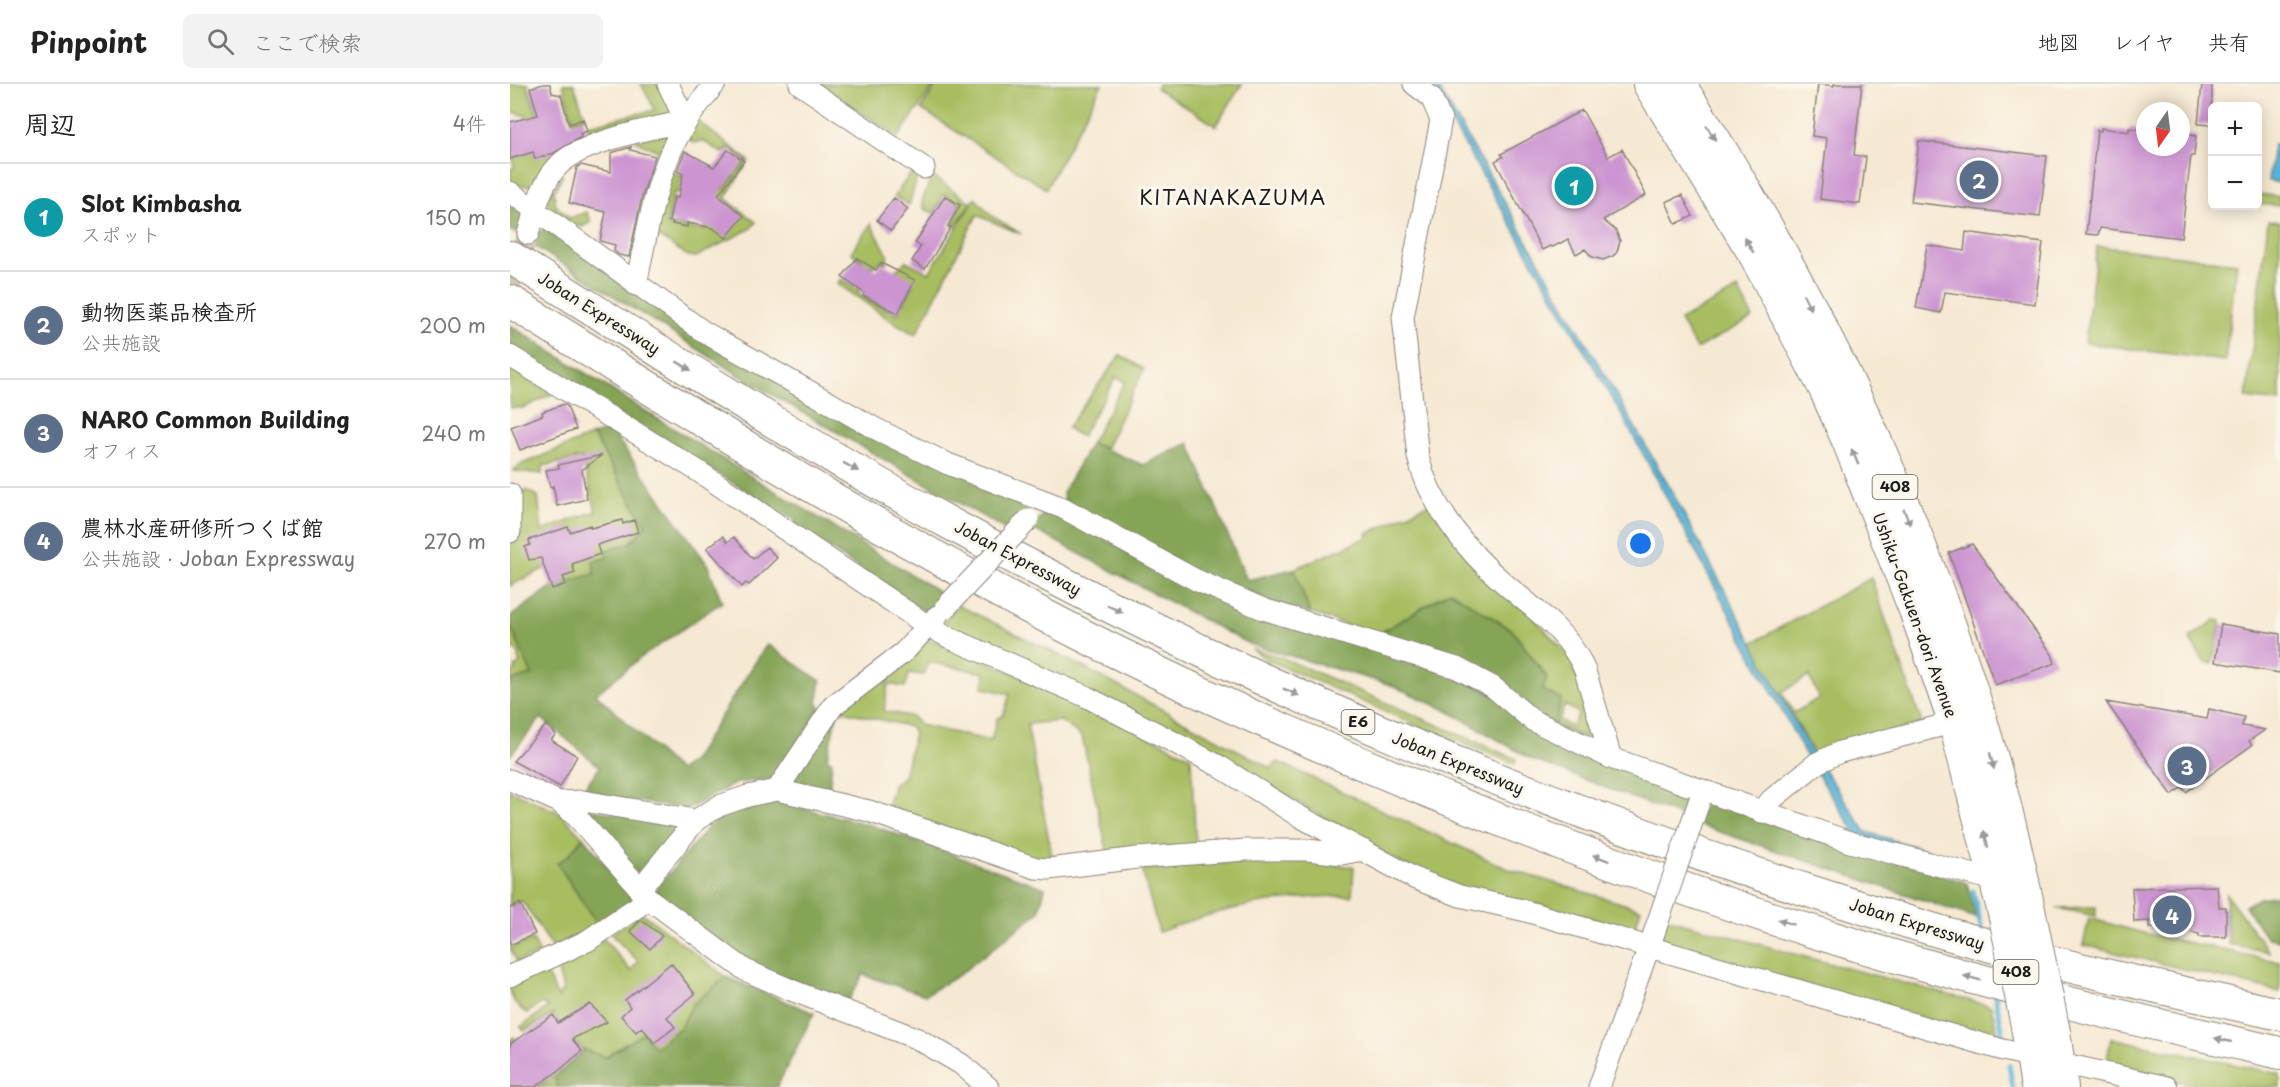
<!DOCTYPE html>
<html lang="ja">
<meta charset="utf-8">
<style>
body{margin:0;font-family:"Playpen Sans","Klee One",sans-serif;background:#f2f2f2;color:#222}
.controls{position:absolute;right:18px;top:18px;display:grid;overflow:hidden;border-radius:9px;box-shadow:0 3px 15px #0003}
.controls button{width:54px;height:54px;display:grid;place-items:center;padding:0;border:0;border-bottom:2px solid #e0e0e0;background:#fff;color:#222;font:30px sans-serif}
.compass{position:absolute;left:1626px;top:18px;width:54px;height:54px;border-radius:50%;background:#fff;box-shadow:0 3px 15px #0003;rotate:194deg}
.you{position:absolute;left:1131px;top:460px;width:21px;height:21px;margin:-15px;border:4px solid #fff;border-radius:50%;background:#1a73e8;box-shadow:0 0 0 9px #1a73e833}
.badge{display:grid;place-items:center;width:39px;height:39px;border-radius:50%;background:#d1495b;color:#fff;font-size:20px;font-weight:700}
.pin{position:absolute;translate:-50% -50%;border:3px solid #fff;box-shadow:0 2px 6px #0006}
.list{margin:0;padding:0;list-style:none}
h2{display:flex;justify-content:space-between;align-items:center;height:78px;margin:0;padding:0 24px;font-size:26px}
h2 small{font-size:20px;font-weight:400;color:#767676}
.list li{display:grid;grid-template-columns:39px 1fr auto;gap:18px;align-items:center;box-sizing:border-box;height:108px;padding:0 24px;border-top:2px solid #e0e0e0}
.list b{display:block;font-size:22px;white-space:nowrap}
.list p{margin:0;font-size:20px;white-space:nowrap;color:#767676}
.list em{font-size:20px;font-style:normal;color:#767676}
.icon{flex:none;width:33px;height:33px;fill:none;stroke:currentColor;stroke-width:2;stroke-linecap:round;stroke-linejoin:round}
.map{position:relative;flex:none;width:1770px;height:1003px;overflow:hidden}
header{display:flex;align-items:center;gap:36px;box-sizing:border-box;height:84px;padding:0 30px;background:#fff;border-bottom:2px solid #e0e0e0}
header strong{font-size:28px}
nav{display:flex;gap:33px;margin-inline-start:auto;font-size:21px}
.search{width:420px;height:54px;background:#f2f2f2;display:flex;align-items:center;gap:15px;box-sizing:border-box;padding:0 21px;border-radius:9px;color:#767676;font-size:22px}
main{display:flex}
aside{flex:1;background:#fff}
.map>svg:first-child{display:block}
.green{fill:#a7bd61;stroke:#626c3e;stroke-width:1.5;fill-rule:evenodd}
.forest{fill:#85a457;stroke:#50603a;stroke-width:1.5}
.water{fill:#59b4d7;stroke:#3a687a;stroke-width:1.5}
.lines{fill:none;stroke-linecap:round;stroke-linejoin:round}
.stream{stroke:#59b4d7;stroke-width:5}
.building{fill:#cc94d1}
.minor-tunnel{stroke:#d5cab8;stroke-width:21;stroke-dasharray:21 10;stroke-linecap:butt}
.minor-casing{stroke:#898278;stroke-width:23}
.highway-casing{stroke:#898278;stroke-width:34}
.minor{stroke:#fff;stroke-width:21}
.highway{stroke:#fff;stroke-width:32}
.minor-bridge-casing{stroke:#898278;stroke-width:23;stroke-linecap:butt}
.highway-bridge-casing{stroke:#898278;stroke-width:34;stroke-linecap:butt}
.minor-bridge{stroke:#fff;stroke-width:21}
.highway-bridge{stroke:#fff;stroke-width:32}
.oneway{fill:#999}
.labels{text-anchor:middle;stroke-width:6;stroke-linejoin:round;paint-order:stroke}
.shield{fill:#fbf7ec;stroke:#5f5e5a;stroke-width:1.5}
.shield-label{font-size:15px;font-weight:bold;fill:#1c1c1c}
.street-label{font-size:16px;fill:#1c1c1c;stroke:#fbf7ec}
.quarter-label{font-size:20px;letter-spacing:1.5px;fill:#1c1c1c;stroke:#fbf7ec}
</style>
<header>
<strong>Pinpoint</strong>
<div class="search"><svg class="icon" aria-label="search" viewBox="0 0 24 24"><circle cx="10" cy="10" r="6"/><path d="M15 15l6 6"/></svg>ここで検索</div>
<nav><a>地図</a><a>レイヤ</a><a>共有</a></nav>
</header>
<main>
<aside>
<h2>周辺<small>4件</small></h2>
<ul class="list">
<li><span class="badge" style="background:#0f9aa8">1</span><div><b>Slot Kimbasha</b><p>スポット</p></div><em>150 m</em></li>
<li><span class="badge" style="background:#5c6f8a">2</span><div><b>動物医薬品検査所</b><p>公共施設</p></div><em>200 m</em></li>
<li><span class="badge" style="background:#5c6f8a">3</span><div><b>NARO Common Building</b><p>オフィス</p></div><em>240 m</em></li>
<li><span class="badge" style="background:#5c6f8a">4</span><div><b>農林水産研修所つくば館</b><p>公共施設 · Joban Expressway</p></div><em>270 m</em></li>
</ul>
</aside>
<div class="map">
<svg width="1770" height="1003" viewBox="0 0 1770 1003">
<rect width="100%" height="100%" fill="#fbf7ec"/>
<filter id="ink" filterUnits="userSpaceOnUse"><feTurbulence type="fractalNoise" baseFrequency=".0167" numOctaves="2"/><feDisplacementMap in="SourceGraphic" scale="12" xChannelSelector="R" yChannelSelector="G"/><feConvolveMatrix kernelMatrix="1 2 1 2 8 2 1 2 1" color-interpolation-filters="sRGB"/></filter>
<filter id="wash" filterUnits="userSpaceOnUse"><feTurbulence type="fractalNoise" baseFrequency=".008" numOctaves="4" result="noise"/><feDisplacementMap in="SourceGraphic" scale="24" xChannelSelector="R" yChannelSelector="G"/><feGaussianBlur stdDeviation="1.35" result="paint"/><feColorMatrix in="noise" values="0 0 0 0 0 0 0 0 0 0 0 0 0 0 0 0 0 1.4 0 .05"/><feComposite in="paint" operator="in"/></filter>
<g filter="url(#wash)">
<rect width="100%" height="100%" fill="#f6e9d3"/>
<!-- green -->
<path class="green" d="M0,0H19L17,1L43,75L32,94L22,102L0,101V85L4,84L3,74L24,67L16,32L0,27Z
M53,0H64L75,33L62,37Z
M131,0H151L163,25L157,31L81,56L78,41L145,26Z
M308,0H425L388,53Z
M427,0H592L536,105L411,25Z
M648,0H732L706,42L646,4Z
M185,35L239,77L215,114L246,138L240,145L186,173L178,172L142,148L160,87L180,96L170,107L164,109L157,141L194,146L202,95L214,105L236,77L220,64L212,69L193,57L184,59L175,52Z
M160,48L148,84V67L125,57Z
M405,84L409,88L399,121L384,112Z
M53,91L44,107L46,122L60,134L77,128L81,138L72,143L69,141L66,144L40,124L37,115Z
M421,93L427,95L461,119L445,142L442,141L451,120L434,110L424,129L414,125L412,118Z
M1748,110L1770,113V122L1748,120Z
M465,114L482,132L511,150L467,131L406,251L382,237L328,200L330,195L343,202L351,192L352,177L341,168L361,140L378,171L376,179L370,177L365,182H361L348,207L351,212L388,230L403,201L383,189L396,177L419,189Z
M1758,137L1770,138V318L1736,314Z
M1587,162L1727,179L1715,277L1575,259Z
M1228,205L1243,234L1186,265L1170,236Z
M610,271L634,285L595,365L581,359L615,298L606,293L571,353L557,344Z
M0,285H2L42,310L14,324H0Z
M83,351L136,442L120,459L96,466L97,474L85,490L47,501L39,482L0,502V463C11,449 7,429 6,412L16,406L28,412L32,447L86,427L72,374L33,382L32,390L3,387L10,381Z
M920,419L1064,578L1090,661L1045,640L1032,606L1037,593L1002,546L940,507L867,551L800,529L784,485L858,453L857,450ZM1055,621L1069,629L1062,643L1049,636Z
M1361,494L1412,639L1305,671L1242,559ZM1299,592L1309,614L1284,629L1272,608Z
M448,521L571,582L761,684L768,678L998,785L1131,825L1124,846L1031,821L955,806L905,787L757,700L433,542L434,537Z
M1705,536L1711,537L1702,580L1695,579L1680,556L1681,553Z
M0,541L23,592L0,597V590L6,586L5,583L10,579L8,574L9,570L0,561Z
M413,556H421L439,561L577,621L681,673L686,762L658,763L579,774L524,776L484,764L377,723L384,699L394,693L404,649L401,643L328,626L397,573ZM418,578L475,589L473,604L500,610L493,632L487,634L481,657L410,641L403,633L374,627L378,600L395,603L399,589L414,591ZM551,637L572,653L598,771L542,772L517,640Z
M742,565L775,575L1006,675L1005,680L904,640L756,575Z
M0,706L50,729L73,753L58,772L87,840L43,864L12,817L0,822Z
M798,777L844,783L842,812C773,812 713,823 649,848L632,786L688,780Z
M1716,810L1759,868L1718,860Z
M1586,823V832L1547,824Z
M132,829L216,893L183,920L170,944L145,964L115,959L96,973L74,966L60,953L40,978L51,988L45,993L47,1003H0V956L4,953L16,969L9,977L28,1002L42,994L29,974L58,952L43,930L14,947L11,943L38,923L32,919L17,929C6,923 0,913 0,901L34,885L48,913L53,906L46,879L94,855L121,887L128,877L101,850Z
M1156,834L1295,873L1481,922L1489,955L1155,861L1149,855Z
M1579,834L1629,848L1770,878V908L1573,861Z
M23,856L30,869L7,878L0,864Z
M1601,954L1770,990V1003H1695L1596,981Z"/>
<!-- forest -->
<path class="forest" d="M0,117L15,127L9,151L0,146Z
M37,144L191,254L521,418V424L498,447L240,298L21,160L27,149Z
M0,241L130,324L436,512L420,531L285,442L286,437L0,265Z
M103,345L108,346L106,353L198,481L212,518L129,575L86,610L169,687L183,676L257,560L311,597L307,619L311,624L262,695L226,699L178,725L70,709L90,683L31,634L0,672V597L22,591L0,541V533L43,502L85,490L83,477L97,474L96,466L120,459L136,442L83,351Z
M581,359L633,381L679,359L737,496L784,485L800,529L742,513L692,493L554,416L553,408Z
M537,426L690,504L933,586L1183,710L1178,735L1023,676L938,627L881,601L739,560L521,444Z
M940,507L1002,546L1037,594L1032,606L1051,615L1045,640L867,551Z
M328,626L317,674L322,678L319,708L278,699Z
M1196,717L1457,799L1466,834L1186,740Z
M267,718L361,741L535,804L529,828L449,891L415,911L353,891L338,917L256,887L224,868L155,818L145,806L201,740L219,730Z
M70,724L170,740L130,793Z
M73,753L124,815L87,840L47,779L58,772Z
M1770,811V856L1757,854L1735,822L1749,814Z
M216,893L304,929L267,1003H47L45,993L74,966L96,973L133,949L145,964L170,944L183,920Z"/>
<!-- water -->
<path class="water" d="M913,0H922L930,6L1159,402L1304,674L1299,677L1113,333L925,10Z
M1763,61L1770,62V99L1758,97Z
M1313,684L1356,748L1460,779L1461,785L1349,754L1306,688Z"/>
<g class="lines">
<!-- stream -->
<path class="stream" d="M1463,807L1472,847
M1485,912L1493,949
M1499,981L1503,1003"/>
</g>
<g id="blocks">
<!-- building -->
<path class="building" d="M33,0H40L42,9L51,11L59,40L73,35L77,47L70,50L71,53L44,69L25,75L23,68L0,75V38L28,31L20,4Z
M1308,0L1324,2V0H1352L1344,71L1356,73L1350,120L1310,115L1317,54L1302,52Z
M1692,0H1702V41L1688,40Z
M1072,26L1098,73L1112,65L1136,111L1093,136L1106,147L1110,157L1107,168L1103,172L1093,176L1082,173L1075,165L1066,170L1058,155L1043,163L1040,162L1032,166L985,77L993,73L991,70Z
M1591,44L1619,48V44L1635,46V63H1671V50L1686,52L1684,72H1681L1671,154L1590,144L1588,151L1576,150L1587,46L1591,47Z
M1409,57L1537,72L1530,133L1401,118Z
M121,63L120,66L145,72L132,113L119,173L109,171L104,167L105,161L90,157L96,128L59,119L67,83L71,81L101,88V69Z
M218,66L234,77L208,111L234,132L216,154L203,144L177,139V143L162,140L163,138L159,137L164,113L168,114L173,90L167,87L175,67L204,83Z
M1172,111L1183,132L1166,140L1156,118Z
M435,112L450,121L438,142L441,143L415,185L402,177L411,162L405,159Z
M384,114L398,125L381,147L367,136Z
M1456,148L1533,159L1525,220L1435,208L1431,229L1406,224L1417,161L1454,167Z
M347,174L366,186L371,179L405,196L388,229L353,212L354,209L332,193Z
M54,320L57,322L66,345L10,366L1,343L33,331L32,328Z
M92,371L72,386L77,415L47,422L43,402L40,403L36,386L49,384L48,381Z
M112,436L113,440L124,436L128,448L87,461L90,470L62,480L65,489L53,493L56,500L42,505L31,474L19,476L15,463L20,461L19,456L58,443L60,448L80,441L81,444Z
M213,452L218,458L224,453L243,475L257,463L267,474L239,501L236,499L232,503L197,464Z
M1462,460L1542,570L1545,579L1485,601L1439,469Z
M1711,540L1770,550V589L1705,578Z
M1596,618L1697,635L1699,625L1734,633L1732,642L1755,646L1739,657L1742,661L1676,708L1672,703L1662,711Z
M36,641L46,650L41,656L67,672L50,703L3,677Z
M1707,802L1709,823H1716V853H1689V850L1656,843L1639,844V837L1624,838L1622,804Z
M10,819L25,850L0,861V824Z
M131,836L152,852L140,865L120,847Z
M161,879L185,910L157,933L165,943L144,959L132,943L126,948L111,932L120,923L115,916Z
M80,920L97,938L62,955L72,967L51,985L25,1003H0V960L43,931L48,939Z"/>
</g>
</g>
<g filter="url(#ink)">
<use href="#blocks" fill-opacity="0" stroke="#898278" stroke-width="1.5"/>
<g class="lines">
<!-- minor-tunnel -->
<path class="minor-tunnel" d="M0,204L18,150"/>
<!-- minor casing -->
<g class="minor-casing">
<path id="minor" d="M290,0L414,84
M904,0L921,13L931,36L893,233L908,373C920,421 957,468 995,500C1025,526 1060,549 1075,587L1101,674
M0,108L194,248L366,345L438,380L553,424L686,496L753,525L947,584L983,603L1022,636L1101,674L1340,758L1487,797
M18,150C25,126 31,98 50,80C71,59 146,42 176,38L158,0
M126,201C137,148 147,83 177,37C185,24 195,12 205,0
M0,272L185,385L418,542L442,555L575,612L654,653L709,682L787,731L906,795L950,812L1012,826L1493,966L1657,1003
M0,410V448
M0,696L49,718L67,733L139,815L235,886L281,906L408,955L451,980L478,1003
M267,706L323,622L394,568L427,532
M49,718L73,717L186,736
M1251,728L1261,716L1307,679L1330,668L1430,642L1456,639
M129,806L186,736L209,722L238,712L267,706L359,727L526,784L539,785L627,774L736,766H798L832,770L853,766
M0,892L77,857L139,815
M1089,1003L1143,852"/>
</g>
<!-- highway casing -->
<g class="highway-casing">
<path id="highway" d="M1139,0L1245,171L1315,305L1339,359L1405,526L1445,640L1495,833
M1169,0C1336,254 1463,541 1522,840
M0,173C145,264 290,358 441,440C712,587 997,709 1290,804C1349,823 1408,842 1467,858C1567,886 1669,908 1770,930
M0,217C230,362 463,505 711,618C917,711 1129,795 1346,861C1486,903 1628,937 1770,969
M1517,942L1527,1003
M1544,948L1552,1003"/>
</g>
<!-- minor -->
<use href="#minor" class="minor"/>
<!-- highway -->
<use href="#highway" class="highway"/>
<!-- minor-bridge casing -->
<g class="minor-bridge-casing">
<path id="minor-bridge" d="M435,524L518,436
M1143,852L1190,715"/>
</g>
<!-- highway-bridge casing -->
<g class="highway-bridge-casing">
<path id="highway-bridge" d="M1495,833L1517,942
M1522,840L1544,948"/>
</g>
<!-- minor-bridge -->
<use href="#minor-bridge" class="minor-bridge"/>
<!-- highway-bridge -->
<use href="#highway-bridge" class="highway-bridge"/>
</g>
<!-- one-way arrows -->
<defs><path id="oneway-solid" d="M-6-.8H1V-3.2L6.5 0L1 3.2V.8H-6Z" transform="scale(1.5)"/></defs>
<g class="oneway">
<use href="#oneway-solid" transform="translate(1201 49) rotate(58)"/>
<use href="#oneway-solid" transform="translate(1239 161) rotate(-120)"/>
<use href="#oneway-solid" transform="translate(1297 218) rotate(63)"/>
<use href="#oneway-solid" transform="translate(174 282) rotate(32)"/>
<use href="#oneway-solid" transform="translate(1345 373) rotate(-113)"/>
<use href="#oneway-solid" transform="translate(341 383) rotate(29)"/>
<use href="#oneway-solid" transform="translate(1397 433) rotate(67)"/>
<use href="#oneway-solid" transform="translate(605 525) rotate(26)"/>
<use href="#oneway-solid" transform="translate(781 608) rotate(24)"/>
<use href="#oneway-solid" transform="translate(1482 677) rotate(76)"/>
<use href="#oneway-solid" transform="translate(1476 755) rotate(-104)"/>
<use href="#oneway-solid" transform="translate(1091 774) rotate(-160)"/>
<use href="#oneway-solid" transform="translate(1276 838) rotate(-162)"/>
<use href="#oneway-solid" transform="translate(1462 894) rotate(-165)"/>
<use href="#oneway-solid" transform="translate(1713 956) rotate(-167)"/>
</g>
</g>
<g class="labels">
<!-- shield labels -->
<g class="shield">
<rect x="1362.5" y="391" width="45" height="24" rx="4.5"/>
<rect x="831.5" y="626" width="33" height="24" rx="4.5"/>
<rect x="1483.5" y="876" width="45" height="24" rx="4.5"/>
</g>
<g class="shield-label">
<text x="1385" y="408">408</text>
<text x="848" y="643">E6</text>
<text x="1506" y="893">408</text>
</g>
<!-- street labels -->
<g class="street-label">
<text transform="translate(89 229) rotate(32)" y="6">Joban Expressway</text>
<text transform="translate(508 474) rotate(28)" y="6">Joban Expressway</text>
<text transform="translate(1405 531) rotate(70)" y="6">Ushiku-Gakuen-dori Avenue</text>
<text transform="translate(948 679) rotate(22)" y="6">Joban Expressway</text>
<text transform="translate(1407 840) rotate(17)" y="6">Joban Expressway</text>
</g>
<!-- quarter labels -->
<g class="quarter-label">
<text x="723" y="121">KITANAKAZUMA</text>
</g>
</g>
</svg>
<div class="controls">
<button>+</button>
<button>−</button>
</div>
<svg class="compass" viewBox="-18 -18 36 36"><path d="M0-13l5 13h-10z" fill="#e53935"/><path d="M0 13l5-13h-10z" fill="#767676"/></svg>
<div class="you"></div>
<div class="pin badge" style="left:1064px;top:102px;background:#0f9aa8">1</div>
<div class="pin badge" style="left:1469px;top:96px;background:#5c6f8a">2</div>
<div class="pin badge" style="left:1677px;top:682px;background:#5c6f8a">3</div>
<div class="pin badge" style="left:1662px;top:831px;background:#5c6f8a">4</div>
</div>
</main>
